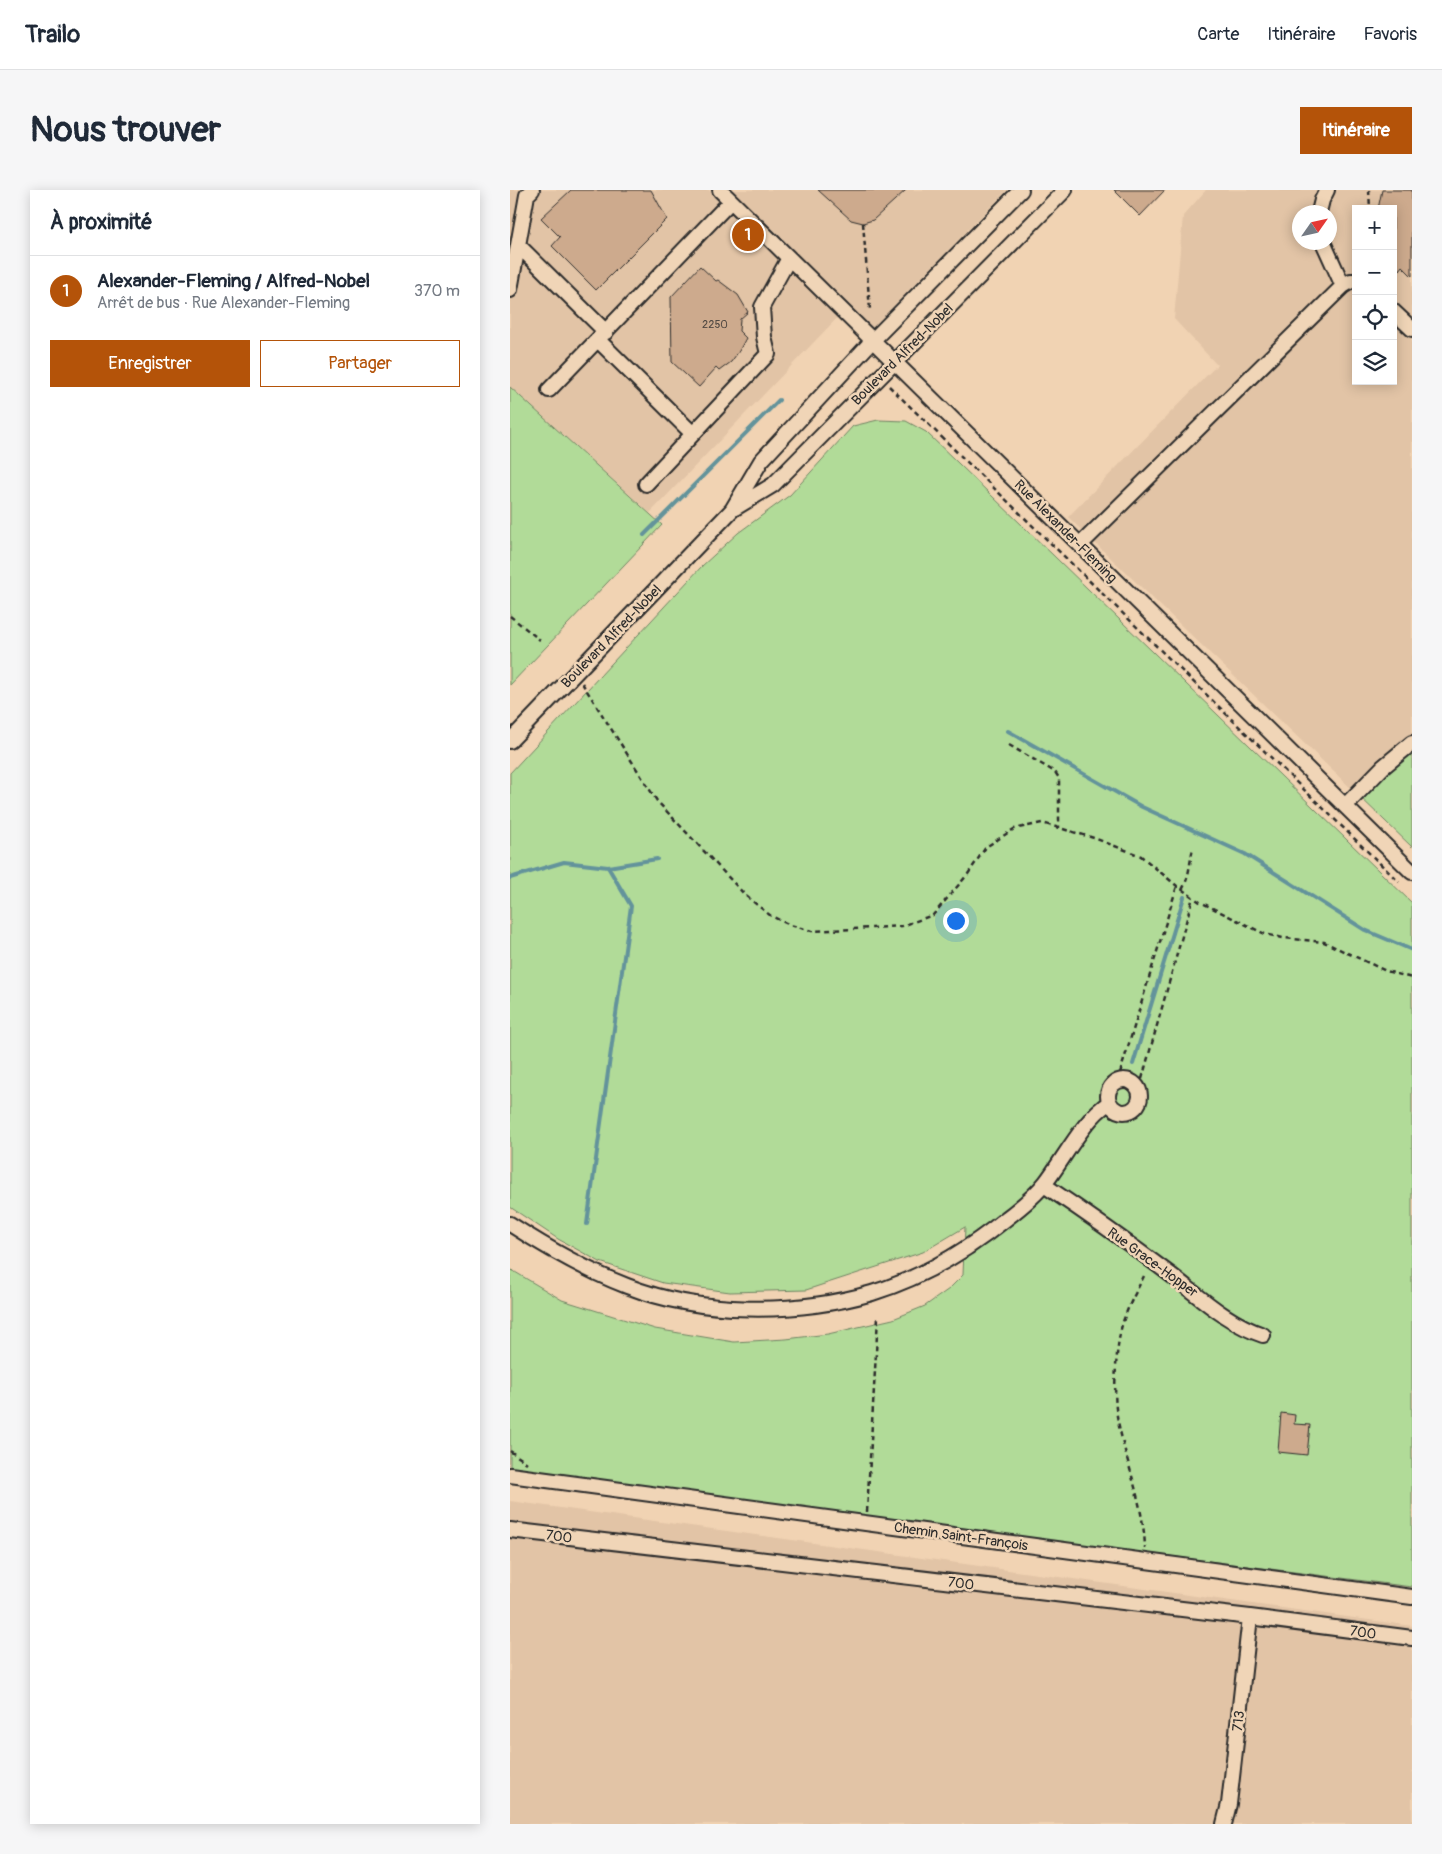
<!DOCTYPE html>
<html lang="fr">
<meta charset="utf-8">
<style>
body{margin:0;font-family:Pangolin,sans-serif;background:#f6f6f7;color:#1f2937}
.controls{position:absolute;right:15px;top:15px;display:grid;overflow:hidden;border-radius:0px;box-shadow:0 2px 12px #0003}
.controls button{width:45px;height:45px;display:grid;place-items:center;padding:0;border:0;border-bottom:1px solid #e0e1e3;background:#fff;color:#1f2937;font:25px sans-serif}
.compass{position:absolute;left:782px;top:15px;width:45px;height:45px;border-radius:50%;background:#fff;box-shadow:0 2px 12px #0003;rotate:56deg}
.you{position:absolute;left:445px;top:730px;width:18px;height:18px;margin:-12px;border:4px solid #fff;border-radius:50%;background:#1a73e8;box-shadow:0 0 0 8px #1a73e833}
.badge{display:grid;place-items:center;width:32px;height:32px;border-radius:50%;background:#b45309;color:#fff;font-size:16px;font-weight:700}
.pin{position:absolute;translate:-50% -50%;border:2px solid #fff;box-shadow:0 1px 5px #0006}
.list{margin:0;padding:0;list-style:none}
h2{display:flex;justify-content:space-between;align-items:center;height:65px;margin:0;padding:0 20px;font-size:21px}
h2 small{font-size:16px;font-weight:400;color:#747a83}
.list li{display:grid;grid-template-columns:32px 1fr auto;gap:15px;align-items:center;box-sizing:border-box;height:70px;padding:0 20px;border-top:1px solid #e0e1e3}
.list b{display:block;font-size:19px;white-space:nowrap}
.list p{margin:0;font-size:16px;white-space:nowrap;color:#747a83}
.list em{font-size:16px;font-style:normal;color:#747a83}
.actions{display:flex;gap:10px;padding:15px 20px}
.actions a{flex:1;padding:11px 0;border:1px solid #b45309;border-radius:0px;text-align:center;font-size:18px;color:#b45309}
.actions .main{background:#b45309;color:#fff}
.icon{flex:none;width:28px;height:28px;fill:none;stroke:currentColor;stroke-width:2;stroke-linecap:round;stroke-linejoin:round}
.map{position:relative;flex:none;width:902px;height:1634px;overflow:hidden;border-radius:0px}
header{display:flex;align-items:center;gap:30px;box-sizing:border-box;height:70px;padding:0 25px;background:#fff;border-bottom:1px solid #e0e1e3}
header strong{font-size:24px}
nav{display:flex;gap:28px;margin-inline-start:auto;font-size:18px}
.intro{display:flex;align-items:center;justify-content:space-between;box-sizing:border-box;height:120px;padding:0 30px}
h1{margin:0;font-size:35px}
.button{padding:12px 22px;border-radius:0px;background:#b45309;color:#fff;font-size:18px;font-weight:700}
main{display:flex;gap:30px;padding:0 30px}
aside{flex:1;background:#fff;border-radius:0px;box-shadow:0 2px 12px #0003}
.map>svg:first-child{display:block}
.built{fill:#e2c4a6;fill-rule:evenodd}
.green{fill:#b1db98;stroke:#6e8362}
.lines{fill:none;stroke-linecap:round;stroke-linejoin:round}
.stream{stroke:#63939b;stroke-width:4}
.building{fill:#cdaa8d;stroke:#2b2b2b}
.minor-casing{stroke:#2b2b2b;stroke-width:18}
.path{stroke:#2b2b2b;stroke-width:2.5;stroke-dasharray:5 4;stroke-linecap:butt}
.minor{stroke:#f0d5b7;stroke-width:14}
.labels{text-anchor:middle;stroke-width:5;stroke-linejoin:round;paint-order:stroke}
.number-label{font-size:11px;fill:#544b44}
.street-label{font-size:14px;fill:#2b2b2b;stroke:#f0d5b7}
</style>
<header>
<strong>Trailo</strong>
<nav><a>Carte</a><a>Itinéraire</a><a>Favoris</a></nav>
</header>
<div class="intro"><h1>Nous trouver</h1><a class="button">Itinéraire</a></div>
<main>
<aside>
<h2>À proximité<small></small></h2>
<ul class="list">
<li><span class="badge">1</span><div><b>Alexander-Fleming / Alfred-Nobel</b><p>Arrêt de bus · Rue Alexander-Fleming</p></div><em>370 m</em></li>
</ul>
<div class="actions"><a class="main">Enregistrer</a><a>Partager</a></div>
</aside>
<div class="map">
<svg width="902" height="1634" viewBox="0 0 902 1634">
<rect width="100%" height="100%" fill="#f1d3b3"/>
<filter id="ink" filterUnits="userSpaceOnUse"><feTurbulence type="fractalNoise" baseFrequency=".02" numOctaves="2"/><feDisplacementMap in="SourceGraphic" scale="10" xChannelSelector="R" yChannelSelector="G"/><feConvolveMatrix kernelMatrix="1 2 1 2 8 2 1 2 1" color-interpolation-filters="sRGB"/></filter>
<g filter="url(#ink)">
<!-- built -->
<path class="built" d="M0,0H199L329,126L140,323L0,197Z
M220,0H494L496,1L361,139Z
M696,0H902V559L847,604L558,327L707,175L664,129L673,26ZM846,19H883V191H846ZM789,22H819V52H789Z
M0,1311L902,1436V1634H0Z"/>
<!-- green -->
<path class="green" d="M0,197L152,335L0,495Z
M368,230L396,231L416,242L902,713V1397L0,1282V1079L52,1110L145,1139L224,1152L276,1149L318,1144L383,1129L415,1116L439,1099L453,1085L455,1037L413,1062L296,1100L220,1102L153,1093L90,1072L48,1049L0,1017V583L192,376L228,343L280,305L343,236Z
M902,559V657L847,604Z"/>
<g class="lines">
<!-- stream -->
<path class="stream" d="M134,345L269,210
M498,541L632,617L735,664L855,740L902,760
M0,688L54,672L98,677L147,669
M623,874L674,707
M77,1034L121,716L98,677"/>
</g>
<!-- building -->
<path class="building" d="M61,0H141L157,29L86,100L42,56L50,47L31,28Z
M308,0H396L363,30L353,33L341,30Z
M604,0H655L630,26Z
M872,0H902V86L892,76L889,80L883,70V19H868Z
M190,76L206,91L208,90L228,105L238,122L230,129L229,141L236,148L229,161L221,172L209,181L206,178L189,197L162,172L161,107Z
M771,1223L785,1225L784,1234L800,1235L797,1265L768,1262Z"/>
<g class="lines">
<!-- minor casing -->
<g class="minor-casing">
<path id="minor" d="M210,0L902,682
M809,22L812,10L817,0
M813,52L833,96
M8,55L96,142
M0,100L17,5L22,0
M883,121L902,139
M88,150L183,244
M39,200L221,11
M136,294L258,164L254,147L252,117L279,68
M225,318L263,295L555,0
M570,355L833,96L841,91H846
M0,551L222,320L251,271L363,150L511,0
M835,616L873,577L902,553
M598 906a16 16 0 1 1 32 0a16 16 0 1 1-32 0Z
M534,995C576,1023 617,1052 657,1082C687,1104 716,1133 753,1145
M0,1034C37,1058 75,1080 117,1096C191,1125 286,1125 362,1103C411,1088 458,1060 497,1028C510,1018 526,1005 536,992C553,970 576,926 599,913
M0,1285L902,1407
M0,1340L740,1427L902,1448
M714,1634L719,1614L740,1427"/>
</g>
<!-- path -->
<path class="path" d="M859,0L860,19
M353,33L360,120
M379,196L889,692
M0,426L30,450
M72,493L147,611L236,706L261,726L280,735L302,741L362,738L392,736L423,725L458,684L476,657L504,639L532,633L584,648L631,666L667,696L690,712L755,744L773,748L814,752L876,781L902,788
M499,555L545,582L549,588V638
M672,700C680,686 679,674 683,659
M610,883L667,696
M632,889L683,707
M634,1086C626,1102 617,1118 612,1135C606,1157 603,1203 607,1226C615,1271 634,1313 635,1359
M0,1261L17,1273
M357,1322L368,1127"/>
<!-- minor -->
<use href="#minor" class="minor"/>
</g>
</g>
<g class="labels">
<!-- number labels -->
<g class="number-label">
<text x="205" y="138">2250</text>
</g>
<!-- street labels -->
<g class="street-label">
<text transform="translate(392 164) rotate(-45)" y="5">Boulevard Alfred-Nobel</text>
<text transform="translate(556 341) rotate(45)" y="5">Rue Alexander-Fleming</text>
<text transform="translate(101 446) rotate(-46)" y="5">Boulevard Alfred-Nobel</text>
<text transform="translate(643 1072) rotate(36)" y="5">Rue Grace-Hopper</text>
<text transform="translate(49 1346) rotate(7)" y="5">700</text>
<text transform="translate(451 1346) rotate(8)" y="5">Chemin Saint-François</text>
<text transform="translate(451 1393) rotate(7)" y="5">700</text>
<text transform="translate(853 1442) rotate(8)" y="5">700</text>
<text transform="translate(728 1531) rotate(-83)" y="5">713</text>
</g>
</g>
</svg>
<div class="controls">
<button>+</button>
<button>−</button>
<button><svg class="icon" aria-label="locate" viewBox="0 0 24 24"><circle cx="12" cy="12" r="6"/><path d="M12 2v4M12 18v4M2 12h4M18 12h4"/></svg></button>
<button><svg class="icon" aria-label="layers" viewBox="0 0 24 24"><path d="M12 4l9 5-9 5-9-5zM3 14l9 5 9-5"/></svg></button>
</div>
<svg class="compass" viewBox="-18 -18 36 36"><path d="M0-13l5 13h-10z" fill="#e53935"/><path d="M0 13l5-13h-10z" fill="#747a83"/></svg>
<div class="you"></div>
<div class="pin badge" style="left:238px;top:45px">1</div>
</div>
</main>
